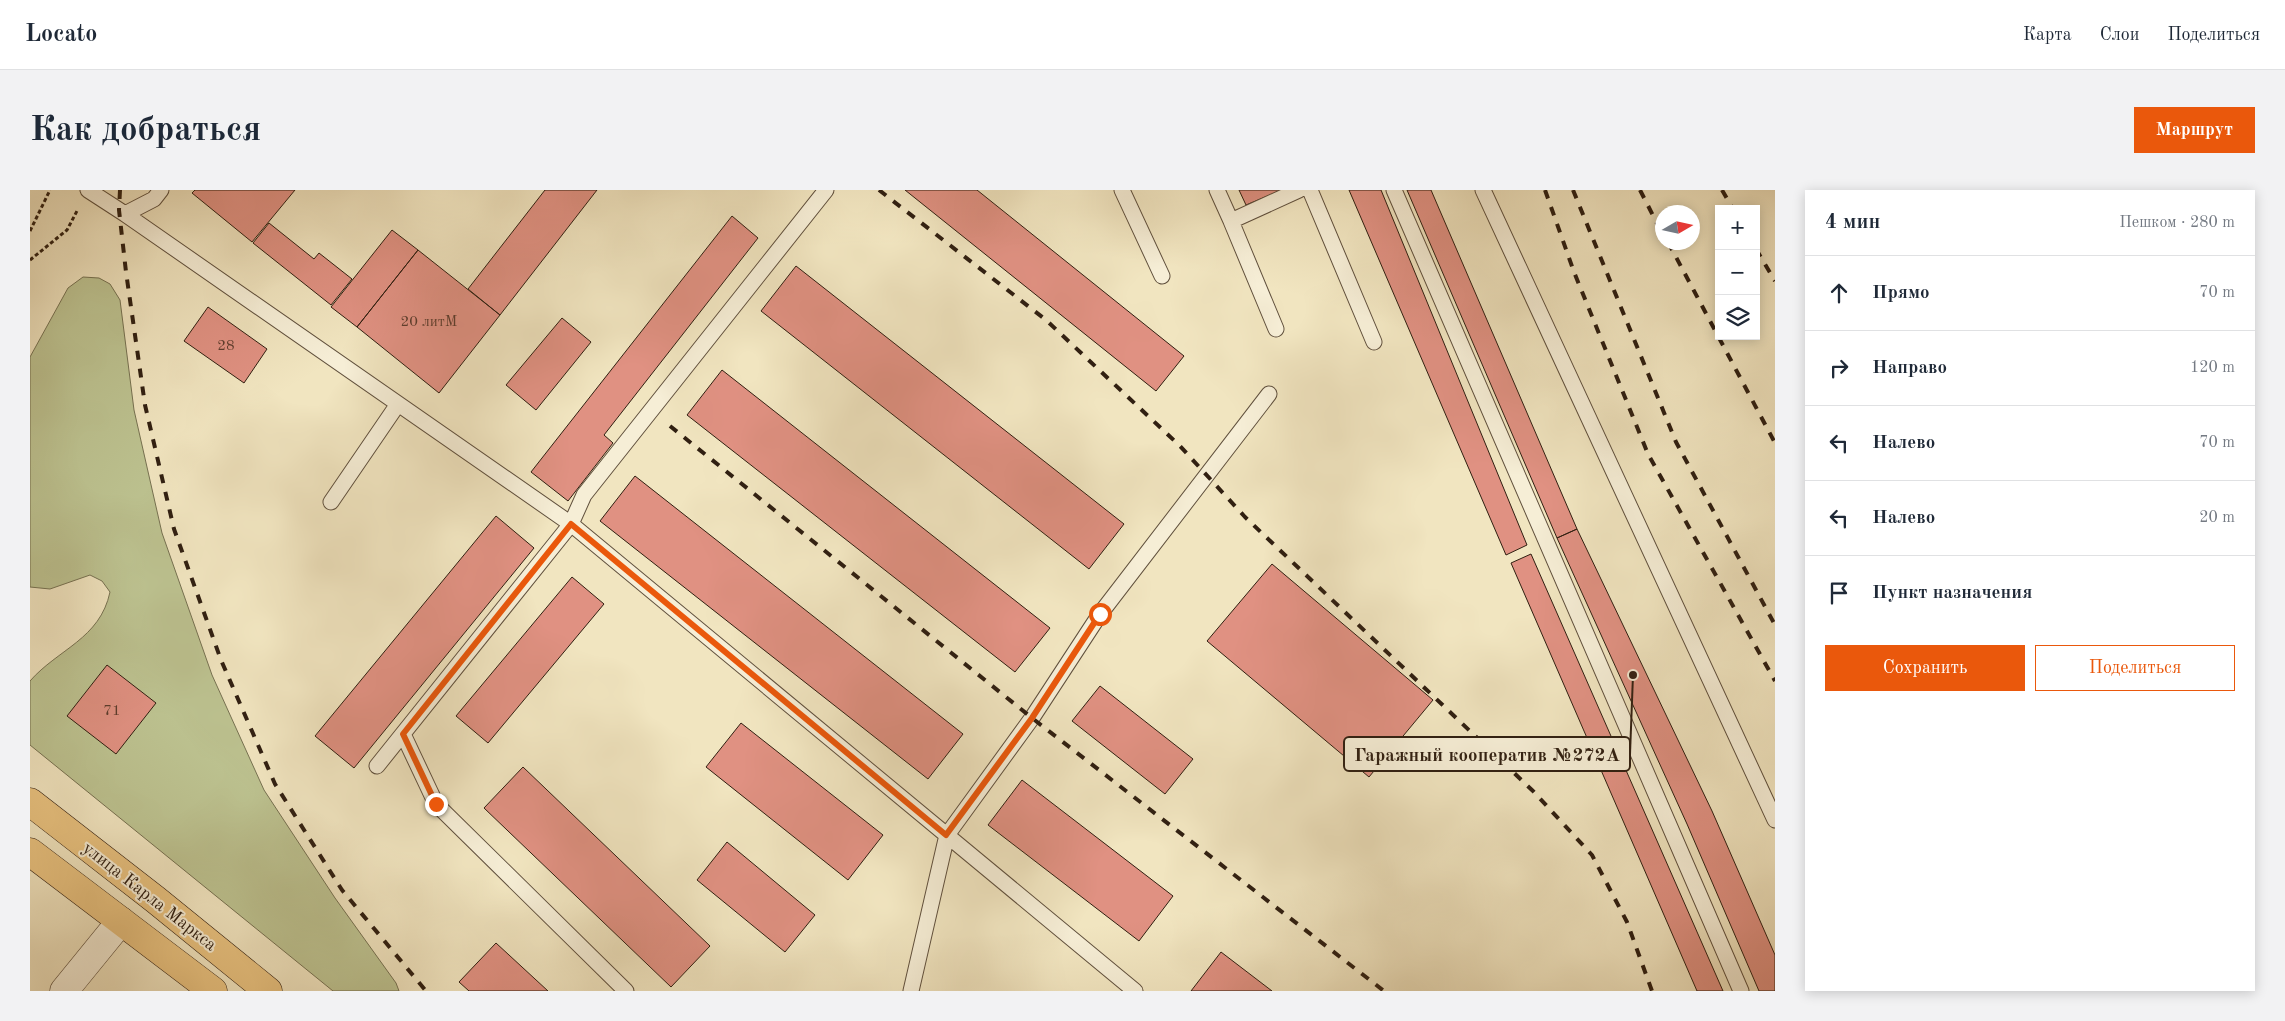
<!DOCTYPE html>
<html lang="ru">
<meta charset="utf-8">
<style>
body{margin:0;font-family:"Old Standard TT",serif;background:#f2f2f3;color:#1f2937}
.controls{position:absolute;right:15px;top:15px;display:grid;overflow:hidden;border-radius:0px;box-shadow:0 2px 12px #0003}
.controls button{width:45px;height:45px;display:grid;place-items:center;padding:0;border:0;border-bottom:1px solid #e0e1e3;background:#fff;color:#1f2937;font:25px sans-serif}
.compass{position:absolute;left:1625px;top:15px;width:45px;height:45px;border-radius:50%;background:#fff;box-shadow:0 2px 12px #0003;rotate:81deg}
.stop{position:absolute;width:15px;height:15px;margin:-11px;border:4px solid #ea580c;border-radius:50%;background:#fff}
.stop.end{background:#ea580c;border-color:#fff;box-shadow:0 1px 5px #0008}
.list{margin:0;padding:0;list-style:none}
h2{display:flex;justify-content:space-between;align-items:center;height:65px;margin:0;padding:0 20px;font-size:21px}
h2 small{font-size:16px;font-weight:400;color:#747a83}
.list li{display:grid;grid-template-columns:32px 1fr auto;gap:15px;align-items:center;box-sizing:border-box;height:75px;padding:0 20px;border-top:1px solid #e0e1e3}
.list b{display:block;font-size:19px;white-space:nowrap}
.list em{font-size:16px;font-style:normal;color:#747a83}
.actions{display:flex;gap:10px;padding:15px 20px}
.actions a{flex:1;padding:11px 0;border:1px solid #ea580c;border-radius:0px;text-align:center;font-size:18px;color:#ea580c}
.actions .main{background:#ea580c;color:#fff}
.icon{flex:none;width:28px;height:28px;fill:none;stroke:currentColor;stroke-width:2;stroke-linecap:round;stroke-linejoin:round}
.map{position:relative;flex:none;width:1745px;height:801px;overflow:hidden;border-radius:0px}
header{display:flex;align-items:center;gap:30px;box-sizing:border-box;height:70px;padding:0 25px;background:#fff;border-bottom:1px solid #e0e1e3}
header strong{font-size:24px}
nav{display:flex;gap:28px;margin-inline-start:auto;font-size:18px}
.intro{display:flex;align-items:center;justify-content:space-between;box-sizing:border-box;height:120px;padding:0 30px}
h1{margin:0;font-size:35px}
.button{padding:12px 22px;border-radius:0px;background:#ea580c;color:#fff;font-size:18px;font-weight:700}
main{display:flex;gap:30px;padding:0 30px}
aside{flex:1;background:#fff;border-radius:0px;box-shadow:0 2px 12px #0003}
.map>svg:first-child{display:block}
.green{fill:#bdc391;stroke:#767151}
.building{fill:#e09182;stroke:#301f11}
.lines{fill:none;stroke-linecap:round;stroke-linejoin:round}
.lane-casing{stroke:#60503d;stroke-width:17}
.street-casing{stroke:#60503d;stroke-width:29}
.primary-casing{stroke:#301f11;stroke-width:29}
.path{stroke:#301f11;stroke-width:3;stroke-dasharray:4 2.5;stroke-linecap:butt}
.lane{stroke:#f6eed6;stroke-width:15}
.street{stroke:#f6eed6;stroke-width:28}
.primary{stroke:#e8c280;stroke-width:28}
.rail{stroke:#301f11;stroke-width:4;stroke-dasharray:9 9;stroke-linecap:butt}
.route{stroke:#ea580c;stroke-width:6}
.labels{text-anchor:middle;stroke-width:4;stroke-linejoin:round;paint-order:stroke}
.number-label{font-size:15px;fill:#5c3c2d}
.street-label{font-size:18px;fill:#301f11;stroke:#f6eed6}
.leader{fill:none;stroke:#301f11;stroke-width:2}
.callout-dot{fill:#301f11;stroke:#f6eed6;stroke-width:2}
.callout{fill:#f6eed6;stroke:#301f11;stroke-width:2}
.callout-label{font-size:19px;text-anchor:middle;font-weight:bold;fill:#301f11}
</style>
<header>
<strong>Locato</strong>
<nav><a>Карта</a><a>Слои</a><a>Поделиться</a></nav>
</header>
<div class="intro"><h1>Как добраться</h1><a class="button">Маршрут</a></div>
<main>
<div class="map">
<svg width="1745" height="801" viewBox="0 0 1745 801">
<rect width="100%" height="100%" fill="#f1e5c0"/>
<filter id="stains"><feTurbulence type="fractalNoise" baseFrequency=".004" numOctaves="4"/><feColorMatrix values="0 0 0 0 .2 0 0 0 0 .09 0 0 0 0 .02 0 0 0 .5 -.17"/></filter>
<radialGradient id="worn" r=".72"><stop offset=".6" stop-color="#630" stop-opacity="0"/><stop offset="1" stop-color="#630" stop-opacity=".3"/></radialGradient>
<!-- green -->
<path class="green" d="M53,87L69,88L80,94L90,110L104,220L132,343L182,485L234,600L305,708L366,793L369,801H303L0,555V491C28,459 70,449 80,402L72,391L60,385L20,399L0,397V167L38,98Z"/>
<!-- building -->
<path class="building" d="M165,0H265L222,52L162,3Z
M515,0H567L470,125L438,99Z
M875,0H947L1154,166L1126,201Z
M1209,0H1252L1216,15Z
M1319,0H1351L1497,355L1476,365Z
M1377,0H1401L1547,339L1527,348Z
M702,26L728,48L574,245L583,253L538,311L501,282Z
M239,33L284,69L289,63L322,89L301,115L223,53Z
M362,40L388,60L327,137L301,117Z
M388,60L470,125L409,203L327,137Z
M766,76L1094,334L1059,379L731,121Z
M178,117L237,159L214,193L154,151Z
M532,128L561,152L506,220L476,195Z
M692,180L1020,438L985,482L657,225Z
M605,286L933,544L898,589L570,331Z
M466,326L504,358L324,578L285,546Z
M1547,339L1682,621L1745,765V801H1729L1657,634L1527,348Z
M1501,364L1693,801H1667L1481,373Z
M1242,374L1403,510L1339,587L1177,451Z
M542,387L574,414L458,553L426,526Z
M77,475L126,513L86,564L37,526Z
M1070,496L1163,569L1135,604L1042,531Z
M711,533L853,645L818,690L676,577Z
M493,577L680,756L641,797L454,618Z
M992,590L1143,706L1109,751L958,635Z
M697,652L785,725L755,762L667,690Z
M466,753L518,801H439L429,792Z
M1191,762L1242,801H1161Z"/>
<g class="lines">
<!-- lane casing -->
<g class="lane-casing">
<path id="lane" d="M58,0L95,24L124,9L131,0
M1092,0L1132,86
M1187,0L1201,31
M1280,0L1344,152
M1364,0L1711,801
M1453,0L1745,630
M95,24L541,334L1105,801
M1246,139L1201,31L1269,0
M301,312L368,214
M373,544L406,614L596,801
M347,576L541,334L554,305L796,0
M881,801L917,645L1002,528L1070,424L1239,204"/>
</g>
<!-- street casing -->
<g class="street-casing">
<path id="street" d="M34,801L91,731"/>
</g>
<!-- primary casing -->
<g class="primary-casing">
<path id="primary" d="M0,612L126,710L238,801
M0,662L183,801"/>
</g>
<!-- path -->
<path class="path" d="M0,41L20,0
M0,70L37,40L48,19"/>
<!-- lane -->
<use href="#lane" class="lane"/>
<!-- street -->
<use href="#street" class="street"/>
<!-- primary -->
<use href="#primary" class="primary"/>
<!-- rail -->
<path class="rail" d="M90,0L89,20L96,82L115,215L144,339L191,470L245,594L312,700L396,801
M849,0L1016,130L1150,256L1215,327L1503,601L1562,665L1597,732L1622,801
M1515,0L1544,82L1618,264L1745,491
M1543,0L1646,252L1745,435
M1610,0L1632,43
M1692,0L1703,19
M1638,52L1745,253
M1726,59L1745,91
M640,236L1002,528L1354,801"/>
</g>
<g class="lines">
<!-- route -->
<path class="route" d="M406,614L373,544L541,334L916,645L1002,528L1070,424"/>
</g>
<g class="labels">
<!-- number labels -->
<g class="number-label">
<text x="399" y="136">20 литМ</text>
<text x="196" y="160">28</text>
<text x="82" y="525">71</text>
</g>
<!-- street labels -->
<g class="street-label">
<text transform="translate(120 706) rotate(38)" y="6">улица Карла Маркса</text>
</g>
</g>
<!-- callouts -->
<path class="leader" d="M1603 485L1600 564"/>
<circle class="callout-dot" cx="1603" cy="485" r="5"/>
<rect class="callout" x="1314" y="547" width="286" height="34" rx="5"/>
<g class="callout-label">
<text x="1457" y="571">Гаражный кооператив №272А</text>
</g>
<rect width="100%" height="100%" filter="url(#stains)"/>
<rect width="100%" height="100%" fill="url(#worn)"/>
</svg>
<div class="controls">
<button>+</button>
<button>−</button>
<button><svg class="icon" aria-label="layers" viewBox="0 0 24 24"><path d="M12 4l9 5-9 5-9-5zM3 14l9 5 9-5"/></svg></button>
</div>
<svg class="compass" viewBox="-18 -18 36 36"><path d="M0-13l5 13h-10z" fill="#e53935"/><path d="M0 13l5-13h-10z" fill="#747a83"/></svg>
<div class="stop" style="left:1070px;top:424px"></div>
<div class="stop end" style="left:406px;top:614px"></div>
</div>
<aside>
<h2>4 мин<small>Пешком · 280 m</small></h2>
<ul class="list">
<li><svg class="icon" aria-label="ahead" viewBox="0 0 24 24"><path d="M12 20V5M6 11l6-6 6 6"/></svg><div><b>Прямо</b></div><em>70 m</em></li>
<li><svg class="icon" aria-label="right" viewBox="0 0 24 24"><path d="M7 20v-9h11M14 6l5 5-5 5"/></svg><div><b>Направо</b></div><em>120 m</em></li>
<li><svg class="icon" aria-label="left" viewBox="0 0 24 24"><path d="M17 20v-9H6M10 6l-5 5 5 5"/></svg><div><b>Налево</b></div><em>70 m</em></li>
<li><svg class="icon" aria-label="left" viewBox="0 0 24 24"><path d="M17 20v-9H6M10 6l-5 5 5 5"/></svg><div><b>Налево</b></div><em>20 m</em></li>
<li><svg class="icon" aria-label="arrive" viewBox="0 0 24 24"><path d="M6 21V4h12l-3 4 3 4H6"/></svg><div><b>Пункт назначения</b></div></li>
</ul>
<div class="actions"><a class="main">Сохранить</a><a>Поделиться</a></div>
</aside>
</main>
